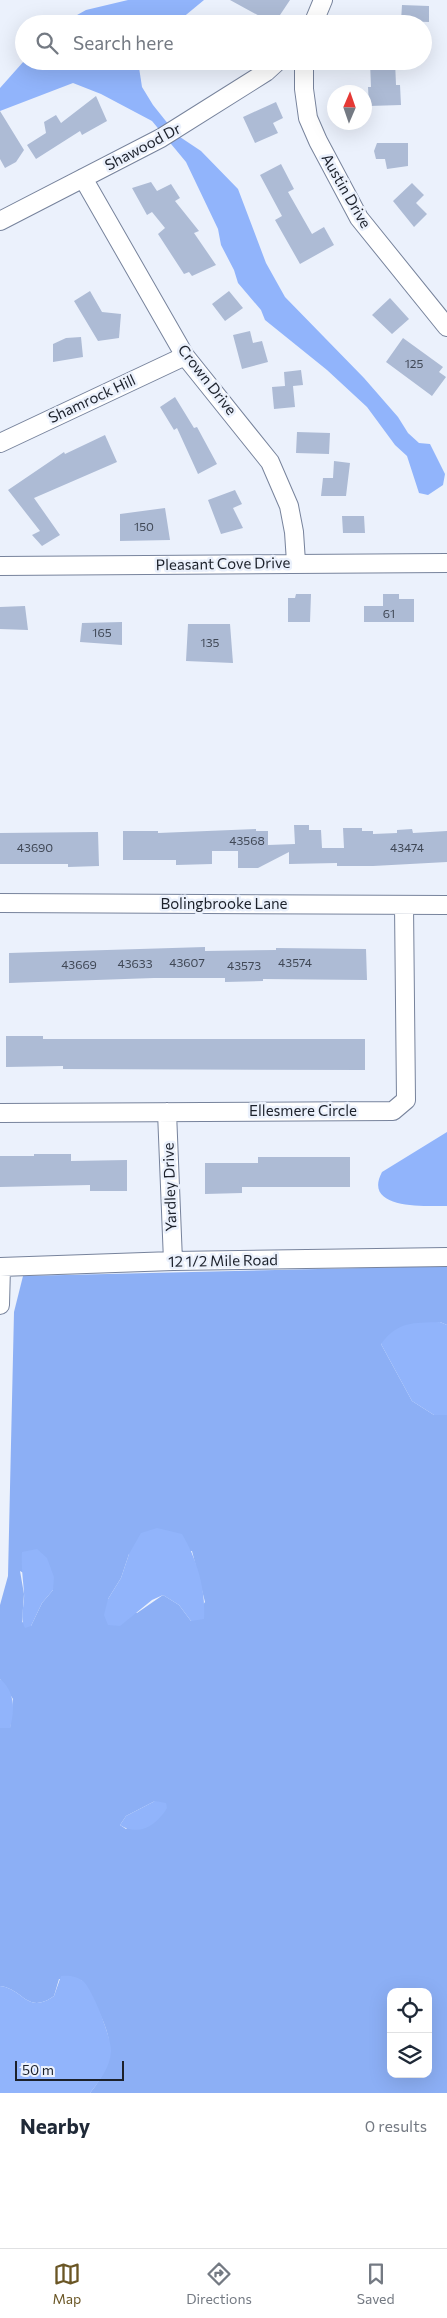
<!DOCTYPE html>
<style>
body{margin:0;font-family:Commissioner,sans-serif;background:#f2f2f3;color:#1f2937}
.controls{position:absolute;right:15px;bottom:15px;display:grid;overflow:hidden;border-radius:10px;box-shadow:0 5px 20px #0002}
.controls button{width:45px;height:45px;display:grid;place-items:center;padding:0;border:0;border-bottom:1px solid #e0e1e3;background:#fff;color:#1f2937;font:25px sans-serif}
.compass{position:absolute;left:327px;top:85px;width:45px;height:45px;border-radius:50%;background:#fff;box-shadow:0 5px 20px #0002;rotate:2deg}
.scale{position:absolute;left:15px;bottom:12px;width:109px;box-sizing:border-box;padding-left:5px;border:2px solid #1c212b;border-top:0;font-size:14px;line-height:18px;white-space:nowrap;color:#1c212b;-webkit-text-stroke:4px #ebf1fc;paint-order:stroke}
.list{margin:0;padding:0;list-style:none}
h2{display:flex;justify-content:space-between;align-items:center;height:65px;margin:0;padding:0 20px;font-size:21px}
h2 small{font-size:16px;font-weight:400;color:#747a83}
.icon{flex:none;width:28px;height:28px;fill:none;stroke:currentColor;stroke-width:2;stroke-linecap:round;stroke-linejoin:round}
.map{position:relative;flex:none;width:447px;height:2093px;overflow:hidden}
.search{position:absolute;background:#fff;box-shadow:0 5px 20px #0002;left:15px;right:15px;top:15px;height:55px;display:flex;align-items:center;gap:12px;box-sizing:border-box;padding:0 18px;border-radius:28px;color:#747a83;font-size:19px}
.sheet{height:155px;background:#fff}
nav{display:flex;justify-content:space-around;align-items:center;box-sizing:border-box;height:70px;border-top:1px solid #e0e1e3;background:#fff;font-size:14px;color:#747a83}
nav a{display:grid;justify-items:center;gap:2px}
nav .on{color:#6a5625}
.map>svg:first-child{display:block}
.forest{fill:#8caff5;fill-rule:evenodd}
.water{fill:#91b4fb}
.building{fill:#adbbd5}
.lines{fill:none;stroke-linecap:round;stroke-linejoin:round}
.minor-casing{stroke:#77839c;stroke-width:20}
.minor{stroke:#fff;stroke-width:18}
.labels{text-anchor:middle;stroke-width:5;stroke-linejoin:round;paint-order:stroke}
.number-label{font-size:12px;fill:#404856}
.street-label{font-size:15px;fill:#1c212b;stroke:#ebf1fc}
</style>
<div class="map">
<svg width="447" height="2093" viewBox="0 0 447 2093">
<rect width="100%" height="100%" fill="#ebf1fc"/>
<!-- forest -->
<path class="forest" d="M447,1266V1325L440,1322L381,1344L412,1401L434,1415H447V2093H90C125,2050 106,2027 85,1984L81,1980L59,1979L54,1996C27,2015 24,1989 0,1986V1728H10L13,1699L0,1679V1605L8,1576L14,1312L23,1276ZM192,1551L205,1602L191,1621L179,1605L163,1595L137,1613L108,1599L121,1578L129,1554ZM20,1571L53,1590L42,1603L31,1626L22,1622L24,1594ZM155,1801L126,1829L120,1825L126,1816ZM391,1992H428V2074H391Z"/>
<!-- water -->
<path class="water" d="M128,0H204L175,24H61L86,10Z
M24,61H138L142,87L153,105L177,135L201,151L238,189L266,263L285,297L364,378L398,417L408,433L419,443L430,444L445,474L443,485L428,495L419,493L407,456L395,445L367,407L327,370L265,320L261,310L238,283L234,270L221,245L218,229L186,162L152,121L101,94L73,83L0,111V88Z
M447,1132V1206C425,1206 362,1210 382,1172Z
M440,1322L447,1325V1415H434L412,1401L381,1344C398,1321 413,1323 440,1322Z
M157,1528L182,1534C197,1559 206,1590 204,1619L191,1621L179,1605L163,1595L152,1600L120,1626L108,1625L104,1615L108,1599L121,1578L129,1554L141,1533Z
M37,1549L47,1558L54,1577L53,1590L42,1603L31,1626L25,1628C19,1618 25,1605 24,1593C23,1578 21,1567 22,1552Z
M0,1679C15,1691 15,1710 10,1728H0Z
M155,1801L166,1803L167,1808C157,1825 139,1837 120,1825L126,1816Z
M61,1976C68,1975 77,1976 83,1981C93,1990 112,2039 111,2052C110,2067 99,2082 90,2093H0V1986C24,1989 27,2015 54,1996Z"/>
<!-- building -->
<path class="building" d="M230,0H290L274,24Z
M402,5L429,6V22L401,21Z
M389,61H395L396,85H400L401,105L369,106L368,87H371L370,62Z
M96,96L107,121L82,135L80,131L36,159L27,145L46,133L44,122L56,115L61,123Z
M276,102L283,118L273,123L278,133L255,143L243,117Z
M0,111L24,150L16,162L5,168L0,159Z
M377,143H408V166L387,169L385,159H376L374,151Z
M281,164L294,189L288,192L312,234L324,227L334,245L300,264L275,220L282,216L260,175Z
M151,182L157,191L171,184L180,198L175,201L199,231L194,233L216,265L192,276L189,272L184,274L158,234L165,228L152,212L147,215L132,188Z
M412,183L424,195L416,203L427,214L414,227L393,201Z
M90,291L102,312L121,314L119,338L98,341L74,301Z
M229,291L243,308L225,321L212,304Z
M390,298L409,319L392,334L372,315Z
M250,331L253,343L262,341L268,362L242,369L233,335Z
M81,337L83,357L53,362V344L66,338Z
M403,338L443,367L439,372L446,377L432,396L386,362Z
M301,370L303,385L293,386L295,407L274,409L272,387L285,386L284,372Z
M175,397L194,428L197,427L217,464L198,474L177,428L174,430L160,407Z
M297,432L330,433L329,454L296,453Z
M105,435L117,462L34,498L60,535L42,546L32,535L40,531L8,490L64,452L65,454Z
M334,461L350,463L346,496H321L323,478H333Z
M235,490L242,504L233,508L243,528L221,534L208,500Z
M165,508L170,540L120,541V514Z
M342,516H364L365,533H343Z
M296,594H311L310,622H288V598H295Z
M383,594H399V599H414V622H364V606H383Z
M25,606L28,630L0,629V607Z
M122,622V645L80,642L82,623Z
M188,624H230L233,663L186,661Z
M294,825H309V830H321L322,848H344L343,828H362V831H373V834L397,833V830L412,829L413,833L447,831V862L373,866H337V863L289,864V852L258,868H238V851H212V864L176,865V860H123V831H158V833L256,829V831H268V845L295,844Z
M98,832L99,866L68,867V864H0V833Z
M205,947V951L276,950V948L366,949L367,980L263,979V981L225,982V978H154L9,983V953Z
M6,1036H43V1039H365V1070L63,1069V1066L6,1067Z
M34,1154H71V1161L127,1160V1191H90V1185L0,1187V1156H34Z
M258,1157H350V1187H242V1193L205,1194V1163H258Z"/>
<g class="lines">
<!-- minor casing -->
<g class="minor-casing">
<path id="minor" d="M313,24L323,0
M304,61V89L308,118L318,141L359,218L447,327
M83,178L185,356L270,462L289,506L294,532L296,562
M0,221L161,138L266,72L278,61
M0,443L185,356
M0,566L447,563
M0,903L447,905
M167,1112L173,1261
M0,1113L393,1111L406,1100L404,905
M0,1267L173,1261L447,1257
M0,1305L1,1267"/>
</g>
<!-- minor -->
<use href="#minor" class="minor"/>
</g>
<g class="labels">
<!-- number labels -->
<g class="number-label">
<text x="414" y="368">125</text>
<text x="144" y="531">150</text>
<text x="389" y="618">61</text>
<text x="102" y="637">165</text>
<text x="210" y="647">135</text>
<text x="247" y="845">43568</text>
<text x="35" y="852">43690</text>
<text x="407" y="852">43474</text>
<text x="187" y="967">43607</text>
<text x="295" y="967">43574</text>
<text x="135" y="968">43633</text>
<text x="79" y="969">43669</text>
<text x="244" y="970">43573</text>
</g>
<!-- street labels -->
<g class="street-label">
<text transform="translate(143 147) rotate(-28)" y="5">Shawood Dr</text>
<text transform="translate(346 191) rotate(60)" y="5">Austin Drive</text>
<text transform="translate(207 380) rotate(52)" y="5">Crown Drive</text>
<text transform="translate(92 399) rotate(-25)" y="5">Shamrock Hill</text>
<text transform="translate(223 564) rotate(-1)" y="5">Pleasant Cove Drive</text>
<text x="224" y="909">Bolingbrooke Lane</text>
<text x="303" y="1116">Ellesmere Circle</text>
<text transform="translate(170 1187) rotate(-92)" y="5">Yardley Drive</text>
<text transform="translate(223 1261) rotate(-1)" y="5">12 1/2 Mile Road</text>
</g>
</g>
</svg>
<div class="controls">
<button><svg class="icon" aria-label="locate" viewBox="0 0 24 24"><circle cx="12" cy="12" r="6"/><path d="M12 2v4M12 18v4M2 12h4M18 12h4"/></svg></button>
<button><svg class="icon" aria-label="layers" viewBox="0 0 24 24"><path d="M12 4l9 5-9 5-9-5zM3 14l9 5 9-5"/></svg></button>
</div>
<svg class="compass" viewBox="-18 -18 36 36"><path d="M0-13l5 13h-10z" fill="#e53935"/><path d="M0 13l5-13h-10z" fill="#747a83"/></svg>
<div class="scale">50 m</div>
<div class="search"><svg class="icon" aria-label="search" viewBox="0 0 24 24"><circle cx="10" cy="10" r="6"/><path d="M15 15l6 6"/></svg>Search here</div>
</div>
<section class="sheet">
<h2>Nearby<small>0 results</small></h2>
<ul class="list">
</ul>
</section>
<nav>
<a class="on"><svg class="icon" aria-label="map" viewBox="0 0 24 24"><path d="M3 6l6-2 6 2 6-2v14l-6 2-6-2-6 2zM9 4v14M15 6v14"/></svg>Map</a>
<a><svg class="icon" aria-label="directions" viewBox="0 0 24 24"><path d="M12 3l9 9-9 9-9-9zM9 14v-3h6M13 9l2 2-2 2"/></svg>Directions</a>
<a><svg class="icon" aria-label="saved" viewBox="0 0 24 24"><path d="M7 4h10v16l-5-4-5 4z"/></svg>Saved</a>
</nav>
